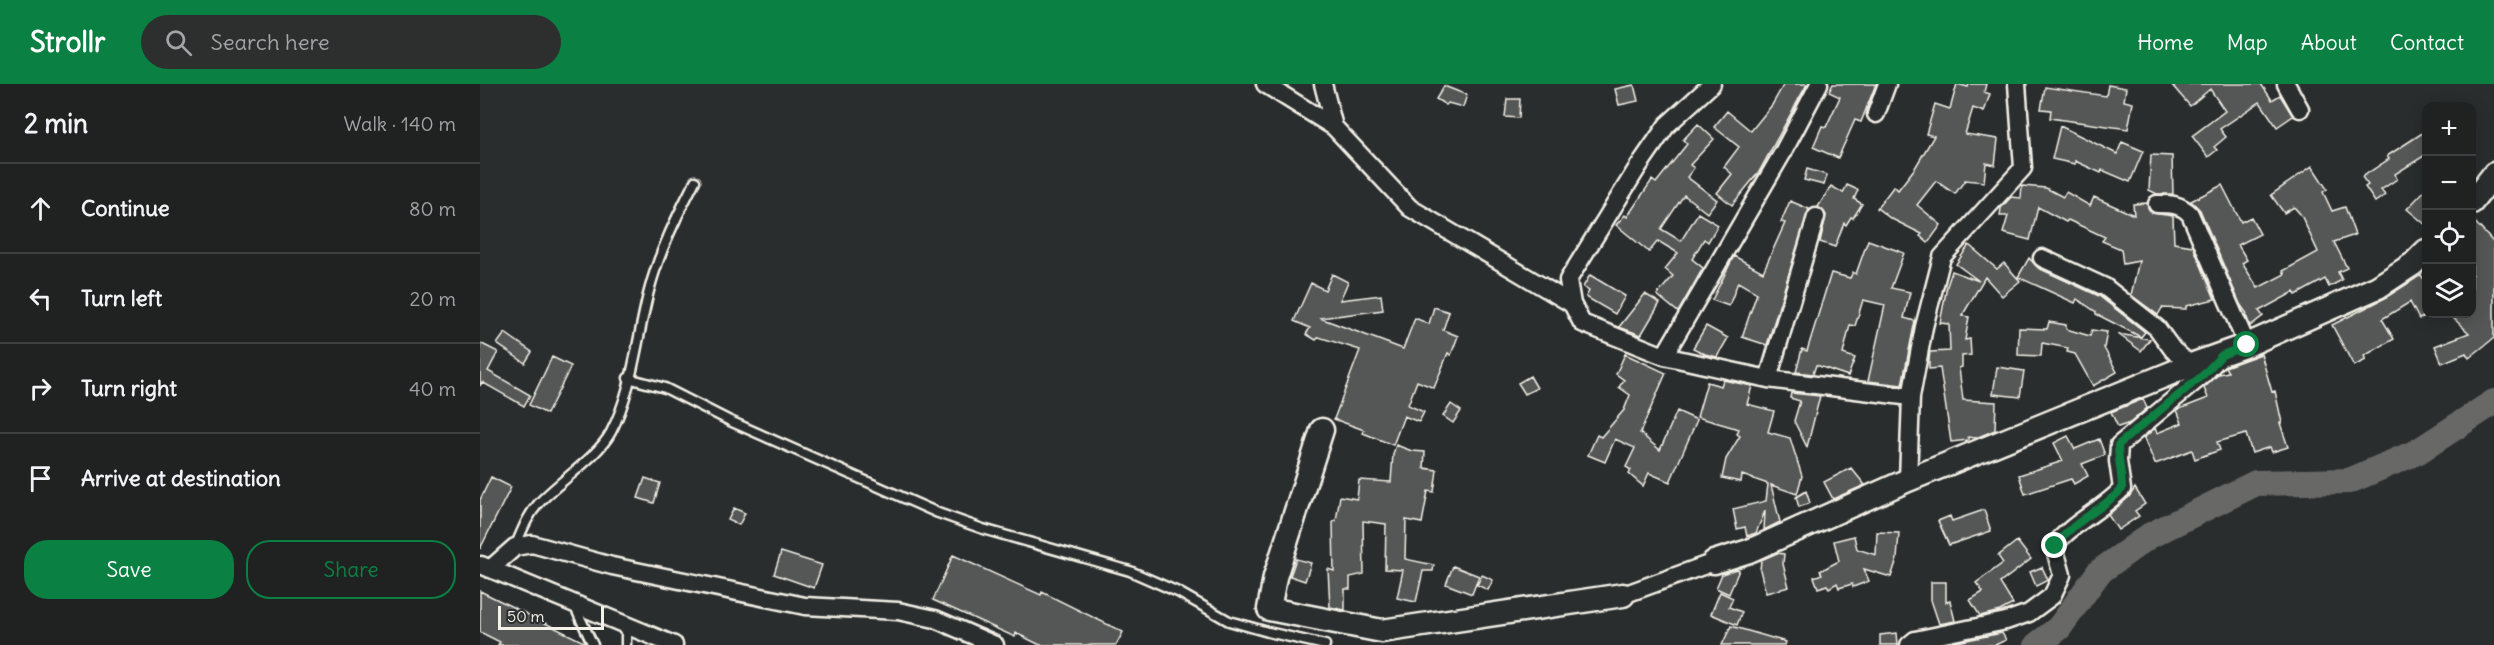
<!DOCTYPE html>
<meta charset="utf-8">
<style>
body{margin:0;font-family:Delius,sans-serif;background:#2d2f2f;color:#f1f3f6}
.controls{position:absolute;right:18px;top:18px;display:grid;overflow:hidden;border-radius:12px;box-shadow:0 3px 15px #0003}
.controls button{width:54px;height:54px;display:grid;place-items:center;padding:0;border:0;border-bottom:2px solid #3d3f40;background:#202222;color:#f1f3f6;font:30px sans-serif}
.scale{position:absolute;left:18px;bottom:15px;width:106px;box-sizing:border-box;padding-left:6px;border:3px solid #f4f1e8;border-top:0;font-size:16px;line-height:21px;white-space:nowrap;color:#f4f1e8;-webkit-text-stroke:4px #2a2d2e;paint-order:stroke}
.stop{position:absolute;width:18px;height:18px;margin:-14px;border:4px solid #0b8043;border-radius:50%;background:#fff}
.stop.end{background:#0b8043;border-color:#fff;box-shadow:0 2px 6px #0008}
.list{margin:0;padding:0;list-style:none}
h2{display:flex;justify-content:space-between;align-items:center;height:78px;margin:0;padding:0 24px;font-size:26px}
h2 small{font-size:20px;font-weight:400;color:#a2a4a5}
.list li{display:grid;grid-template-columns:39px 1fr auto;gap:18px;align-items:center;box-sizing:border-box;height:90px;padding:0 24px;border-top:2px solid #3d3f40}
.list b{display:block;font-size:22px;white-space:nowrap}
.list em{font-size:20px;font-style:normal;color:#a2a4a5}
.actions{display:flex;gap:12px;padding:18px 24px}
.actions a{flex:1;padding:14px 0;border:2px solid #0b8043;border-radius:24px;text-align:center;font-size:21px;color:#0b8043}
.actions .main{background:#0b8043;color:#fff}
.icon{flex:none;width:33px;height:33px;fill:none;stroke:currentColor;stroke-width:2;stroke-linecap:round;stroke-linejoin:round}
.map{position:relative;flex:none;width:2014px;height:561px;overflow:hidden}
header{display:flex;align-items:center;gap:36px;box-sizing:border-box;height:84px;padding:0 30px;background:#0b8043;color:#fff}
header strong{font-size:28px}
nav{display:flex;gap:33px;margin-inline-start:auto;font-size:21px}
.search{width:420px;height:54px;background:#2d2f2f;display:flex;align-items:center;gap:15px;box-sizing:border-box;padding:0 21px;border-radius:33px;color:#a2a4a5;font-size:22px}
main{display:flex}
aside{flex:1;background:#202222}
.map>svg:first-child{display:block}
.lines{fill:none;stroke-linecap:round;stroke-linejoin:round}
.river{stroke:#676866;stroke-width:26}
.building{fill:#555756;stroke:#f4f1e8;stroke-width:1.5}
.lane-casing{stroke:#f4f1e8;stroke-width:13}
.street-casing{stroke:#f4f1e8;stroke-width:21}
.secondary-casing{stroke:#f4f1e8;stroke-width:27}
.lane{stroke:#2a2d2e;stroke-width:8}
.street{stroke:#2a2d2e;stroke-width:16}
.secondary{stroke:#2a2d2e;stroke-width:22}
.route{stroke:#0b8043;stroke-width:8}
</style>
<header>
<strong>Strollr</strong>
<div class="search"><svg class="icon" aria-label="search" viewBox="0 0 24 24"><circle cx="10" cy="10" r="6"/><path d="M15 15l6 6"/></svg>Search here</div>
<nav><a>Home</a><a>Map</a><a>About</a><a>Contact</a></nav>
</header>
<main>
<aside>
<h2>2 min<small>Walk · 140 m</small></h2>
<ul class="list">
<li><svg class="icon" aria-label="ahead" viewBox="0 0 24 24"><path d="M12 20V5M6 11l6-6 6 6"/></svg><div><b>Continue</b></div><em>80 m</em></li>
<li><svg class="icon" aria-label="left" viewBox="0 0 24 24"><path d="M17 20v-9H6M10 6l-5 5 5 5"/></svg><div><b>Turn left</b></div><em>20 m</em></li>
<li><svg class="icon" aria-label="right" viewBox="0 0 24 24"><path d="M7 20v-9h11M14 6l5 5-5 5"/></svg><div><b>Turn right</b></div><em>40 m</em></li>
<li><svg class="icon" aria-label="arrive" viewBox="0 0 24 24"><path d="M6 21V4h12l-3 4 3 4H6"/></svg><div><b>Arrive at destination</b></div></li>
</ul>
<div class="actions"><a class="main">Save</a><a>Share</a></div>
</aside>
<div class="map">
<svg width="2014" height="561" viewBox="0 0 2014 561">
<rect width="100%" height="100%" fill="#2a2d2e"/>
<filter id="ink" filterUnits="userSpaceOnUse"><feTurbulence type="fractalNoise" baseFrequency=".0167" numOctaves="2"/><feDisplacementMap in="SourceGraphic" scale="12" xChannelSelector="R" yChannelSelector="G"/><feConvolveMatrix kernelMatrix="1 2 1 2 8 2 1 2 1" color-interpolation-filters="sRGB"/></filter>
<g filter="url(#ink)">
<g class="lines">
<!-- river -->
<path class="river" d="M1557,561L1579,544L1619,488L1669,452L1776,399L1869,397L1937,368L2014,318"/>
</g>
<!-- building -->
<path class="building" d="M1304,0H1327L1279,88L1252,121L1237,109L1252,90L1244,83L1259,63L1234,43L1247,27L1271,47L1292,21Z
M1353,0H1396L1381,38L1375,36L1358,74L1333,63L1342,42L1346,43L1360,13L1349,8Z
M1477,0L1488,3L1489,0H1506L1504,8L1510,10L1504,28L1493,24L1485,50L1518,55L1515,81L1506,79L1504,98L1485,96L1475,110L1456,97L1437,121L1461,141L1448,159L1440,152L1442,150L1410,134L1397,124L1414,102L1418,106L1435,84L1454,52L1446,50L1455,20L1470,25Z
M1691,0H1781L1792,16L1800,11L1813,32L1797,43L1780,18L1740,45L1746,53L1734,63L1737,66L1728,73L1712,52L1745,27L1730,5L1710,22Z
M1154,1L1158,17L1139,21L1135,5Z
M1628,1L1646,4L1644,17L1653,19L1648,45L1570,34L1571,26L1561,25L1565,3L1626,12Z
M964,2L987,11L983,23L968,19L966,21L956,15Z
M1027,15H1040L1039,34L1025,33Z
M1218,40L1234,55L1210,81L1214,84L1207,93L1237,116L1227,129L1204,111L1181,145L1201,157L1218,129L1238,141L1228,158L1224,155L1212,175L1223,184L1198,228L1177,211L1193,192L1185,185L1198,169L1178,157L1169,168L1136,141L1145,131L1147,133L1172,96L1176,99L1207,60L1203,56Z
M1580,42L1637,70L1642,58L1663,67L1650,98L1622,86L1621,89L1595,77V80L1572,75Z
M1947,46V70L1915,90L1917,95L1901,106L1905,111L1895,118L1885,103L1888,101L1882,93L1909,75L1907,72Z
M1671,71L1692,72L1693,110H1677L1669,106Z
M1832,82L1847,105L1843,108L1852,127L1865,123L1875,151L1854,158L1867,184L1858,188L1862,196L1849,203L1845,195L1816,211L1814,208L1779,227L1783,232L1770,242L1766,231L1767,230L1760,220L1720,126L1711,117L1742,101L1761,138L1771,133L1780,150L1758,161L1767,176L1762,179L1778,204L1805,190L1803,187L1838,168L1821,131L1814,123L1804,129L1791,111Z
M1327,85L1347,91L1344,101L1324,96Z
M1367,101L1378,106L1374,115L1382,120L1373,134L1371,133L1366,141L1364,139L1355,163L1340,158L1346,131L1338,123L1351,102L1363,109Z
M1542,102L1566,104L1583,113L1586,108L1610,122L1614,113L1654,131L1653,120L1667,119L1672,129L1693,132L1694,159L1713,162L1735,215L1706,222V225L1682,224L1678,231L1651,211L1659,177L1643,180L1641,165L1622,157L1625,153L1588,136L1586,138L1558,123L1550,156L1523,149L1528,132H1520L1521,124L1531,113L1541,114Z
M1947,104V142L1927,125Z
M1310,117L1329,125L1287,261L1262,253L1277,209L1258,198L1249,222L1232,216L1254,172L1283,188L1305,139L1301,138Z
M1992,135L2014,159V254L1989,274L1986,269L1962,279L1955,262L1989,249L1969,230H1992Z
M1388,156L1424,169L1411,204L1430,208L1424,234L1435,237L1422,301L1388,297L1405,221L1383,216L1375,242L1370,241L1363,270L1375,274L1368,292L1336,281L1333,290L1316,288L1322,265L1327,267L1351,189L1370,194L1373,188L1376,190Z
M1489,161L1517,185L1524,179L1540,197L1522,212L1505,193L1482,232L1489,233L1485,256L1490,255L1491,271L1482,272V283L1479,284L1483,316L1516,318L1515,346L1496,354L1488,353V356L1471,358L1460,284L1449,285V276L1450,268L1470,267L1469,240L1460,239L1467,202L1472,187L1499,197L1476,180Z
M1549,174L1558,184L1619,212L1665,248L1661,253L1616,230V228L1597,215L1595,219L1538,193Z
M852,190L868,198L860,216L901,211L903,226L840,234L923,265L935,234L949,240L954,223L969,228L963,246L978,252L971,271L968,269L954,304L937,297L928,321L944,328L939,338L924,332L913,361L883,349L884,346L854,335L880,266L839,253L836,256L826,250L830,244L814,237L831,199L845,206Z
M1110,191L1145,212L1135,230L1106,213L1109,207L1103,203Z
M1941,191L1947,200V231L1939,235L1930,218L1902,235L1914,255L1884,272L1886,276L1874,282L1852,241L1905,214Z
M1165,210L1180,219L1161,251L1139,243Z
M1569,238L1586,241V245L1610,252L1612,246L1627,248L1624,264L1637,288L1613,302L1595,270L1587,268L1588,264L1562,259L1561,272L1538,271L1539,244L1567,245Z
M1226,242L1248,254L1237,273L1225,270L1213,264Z
M25,249L52,268L45,279L17,260Z
M1638,250L1670,255L1661,267Z
M0,259L18,268L8,287L50,311L44,322L2,298L0,302Z
M1145,270L1186,289L1160,349L1180,366L1197,327L1217,336L1190,398L1169,389L1163,402L1149,390L1151,386L1146,383L1155,364L1135,355L1125,378L1108,371L1117,351L1121,353L1144,326L1150,311L1139,303L1144,296L1136,290Z
M1781,270L1792,308L1795,307L1802,339H1800L1808,363L1792,368L1790,363L1772,369L1766,350L1737,358L1740,366L1715,375L1712,366L1675,380L1664,354L1675,344L1677,349L1702,339L1697,326L1728,314L1724,304L1739,290L1748,288L1745,283Z
M72,273L91,282L67,330L49,321Z
M1517,283L1544,287L1540,313L1513,310Z
M1050,292L1057,304L1045,310L1038,299Z
M1243,296L1272,302L1267,320L1294,327L1288,348L1310,354L1322,392L1317,410L1291,401L1300,438L1284,446L1285,427L1276,449L1267,452L1265,443L1257,445L1253,425L1286,417L1288,400L1262,391L1261,398L1242,394L1246,375L1260,352L1257,350L1259,345L1217,333L1227,298L1241,302Z
M1311,309L1340,312L1327,363L1314,337L1320,317L1310,314Z
M1663,315L1667,324L1650,339L1638,343L1631,328Z
M971,320L981,327L973,339L963,332Z
M1588,352L1595,365L1619,355L1625,371L1602,380L1608,392L1594,400L1591,395L1545,410L1539,391L1583,377L1574,359Z
M916,361L932,367L945,368L944,384L957,386L954,408L948,407L942,439L926,436L925,475L954,481L953,487H943L936,518L917,514L923,486L905,485L906,440L883,437L884,490L870,493V505H865V526L850,523L848,485L854,487L853,438L856,437L860,412L877,415L879,396L911,398L913,370Z
M1371,384L1385,401L1353,415L1344,398Z
M11,393L31,403L0,465V416Z
M165,394L180,399L174,419L158,414Z
M1655,404L1665,420L1655,427L1659,432L1638,446L1628,431L1649,413Z
M1326,407L1330,419L1319,423L1316,413Z
M254,424L265,429L259,441L248,436Z
M1504,426L1511,447L1469,461L1458,437L1470,432L1472,437Z
M1397,448L1419,449L1417,475L1411,493L1384,485L1389,497L1373,503L1372,500L1359,504L1357,499L1349,504L1347,501L1338,504L1334,493L1342,490L1340,487L1359,477L1354,457L1374,452L1377,465L1396,471Z
M1537,457L1551,475L1520,499L1533,520L1520,527L1500,532L1490,516L1503,508L1496,499L1523,479L1518,472Z
M301,468L342,481L334,504L294,490Z
M1297,469L1304,470L1303,480L1309,503L1286,509L1280,486L1281,476Z
M473,471L561,511L562,508L643,548L636,561H560L536,549L535,553L453,516Z
M816,475L831,479L825,497L810,492Z
M973,482L999,492L992,510L966,500Z
M1562,483L1568,496L1556,502L1550,488Z
M1256,485L1259,486L1249,510L1236,504L1242,490Z
M1002,491L1013,496L1008,506L997,501Z
M1451,498H1466V518L1470,517L1475,537L1459,540L1451,516Z
M0,507L104,558L106,561H18L20,558L0,548Z
M1240,508L1253,514L1249,523L1262,528L1257,541L1231,530Z
M1251,542L1306,558L1305,561H1242Z
M1417,549L1418,561H1400V551Z
M1522,549L1526,556L1515,561H1462Z"/>
<g class="lines">
<!-- lane casing -->
<g class="lane-casing">
<path id="lane" d="M148,294L185,304L250,337L458,429L503,445L650,487L698,508L749,537L788,548L845,561
M35,463C42,447 47,432 59,419C78,398 118,373 131,348C153,306 157,253 169,207C179,168 197,132 215,97
M94,521L113,561
M146,542V561"/>
</g>
<!-- street casing -->
<g class="street-casing">
<path id="street" d="M785,0L854,43
M843,0L854,43L930,124L1092,220
M1232,0L1187,41L1158,83L1088,196L1092,220L1102,239L1184,272L1288,295L1431,313L1428,396
M1806,0L1820,25
M1396,30L1407,0
M1677,120C1691,120 1700,120 1710,130L1767,261
M1562,174L1625,203L1677,244L1693,266L1711,281
M1184,272L1302,70L1339,0
M1288,295L1336,133
M1431,313L1444,243L1462,173L1543,84L1537,0
M1,481L194,561
M10,485L35,463L52,460L132,482L325,522L418,527L455,535L515,561
M1143,511L1234,478
M1429,561L1435,556L1526,537L1549,529L1572,512L1582,491L1574,462C1592,439 1622,426 1642,405L1638,377L1639,361L1723,291L1741,272"/>
</g>
<!-- secondary casing -->
<g class="secondary-casing">
<path id="secondary" d="M1992,118L2014,90
M842,346L795,493L789,525L902,547L1143,511
M1234,478L1269,467L1428,396L1711,281L1767,261L1898,203L1933,180L1946,167"/>
</g>
<!-- lane -->
<use href="#lane" class="lane"/>
<!-- street -->
<use href="#street" class="street"/>
<!-- secondary -->
<use href="#secondary" class="secondary"/>
</g>
</g>
<g class="lines" filter="url(#ink)">
<!-- route -->
<path class="route" d="M1575,462C1592,438 1622,426 1642,405C1642,390 1638,376 1638,361L1723,291L1742,271L1767,261"/>
</g>
</svg>
<div class="controls">
<button>+</button>
<button>−</button>
<button><svg class="icon" aria-label="locate" viewBox="0 0 24 24"><circle cx="12" cy="12" r="6"/><path d="M12 2v4M12 18v4M2 12h4M18 12h4"/></svg></button>
<button><svg class="icon" aria-label="layers" viewBox="0 0 24 24"><path d="M12 4l9 5-9 5-9-5zM3 14l9 5 9-5"/></svg></button>
</div>
<div class="scale">50 m</div>
<div class="stop" style="left:1767px;top:261px"></div>
<div class="stop end" style="left:1575px;top:462px"></div>
</div>
</main>
